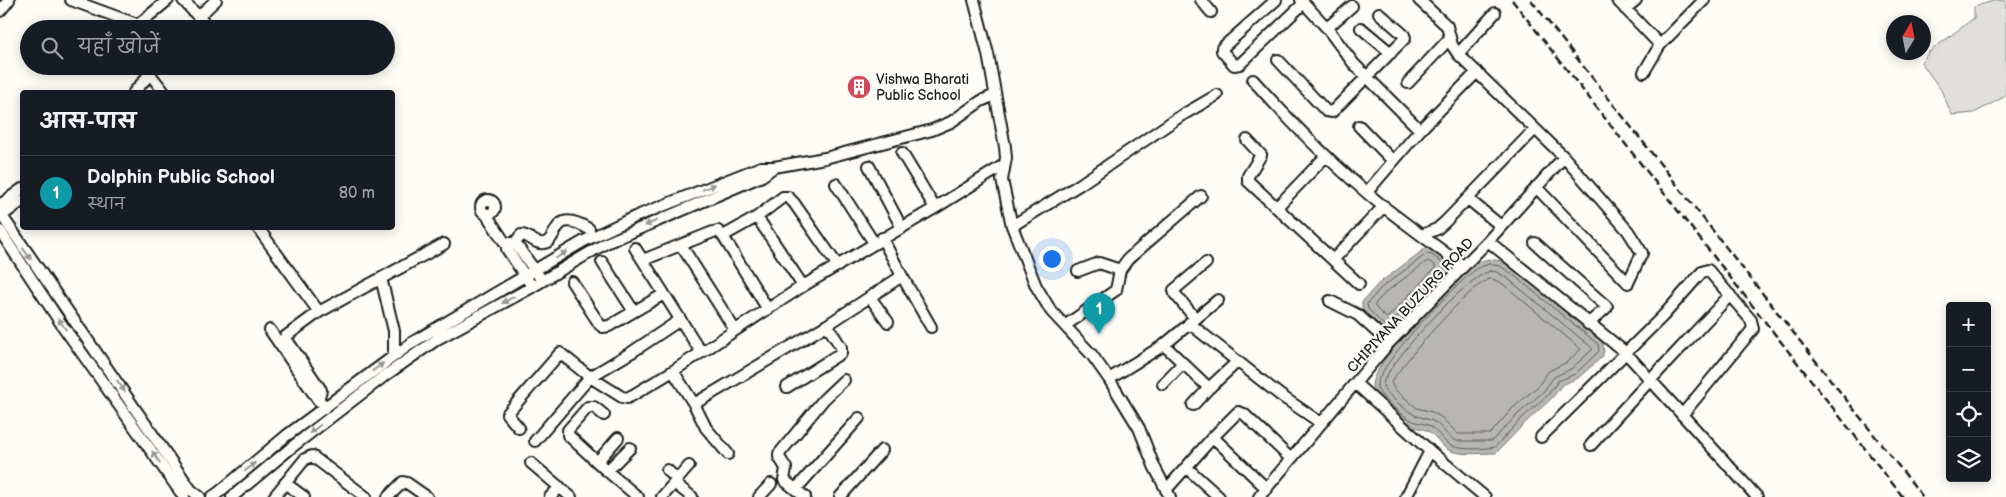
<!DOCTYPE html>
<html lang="hi">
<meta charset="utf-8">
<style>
body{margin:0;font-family:"Balsamiq Sans","Playpen Sans Deva",sans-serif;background:#242831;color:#f1f3f6}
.controls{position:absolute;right:15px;bottom:15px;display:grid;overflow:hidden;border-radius:5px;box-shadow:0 2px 12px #0003}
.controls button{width:45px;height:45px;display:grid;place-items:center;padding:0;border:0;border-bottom:1px solid #363941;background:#171b24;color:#f1f3f6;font:25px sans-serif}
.compass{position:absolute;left:1886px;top:15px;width:45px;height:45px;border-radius:50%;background:#171b24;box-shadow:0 2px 12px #0003;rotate:10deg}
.you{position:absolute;left:1051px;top:258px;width:18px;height:18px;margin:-12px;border:4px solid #fff;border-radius:50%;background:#1a73e8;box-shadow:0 0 0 8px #1a73e833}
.badge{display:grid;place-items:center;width:32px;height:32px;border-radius:50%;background:#db2777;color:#fff;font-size:16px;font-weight:700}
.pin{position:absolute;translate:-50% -41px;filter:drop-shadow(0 1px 2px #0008)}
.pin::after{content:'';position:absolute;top:26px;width:18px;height:15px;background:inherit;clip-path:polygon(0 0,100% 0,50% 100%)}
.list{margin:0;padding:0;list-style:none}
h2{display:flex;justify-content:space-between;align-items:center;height:65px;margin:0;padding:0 20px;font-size:21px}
h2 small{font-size:16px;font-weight:400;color:#9ea1a6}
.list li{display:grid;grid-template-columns:32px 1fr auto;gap:15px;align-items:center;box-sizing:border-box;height:75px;padding:0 20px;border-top:1px solid #363941}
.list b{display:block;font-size:19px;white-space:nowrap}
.list p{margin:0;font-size:16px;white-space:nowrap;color:#9ea1a6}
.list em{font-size:16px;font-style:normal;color:#9ea1a6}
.icon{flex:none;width:28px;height:28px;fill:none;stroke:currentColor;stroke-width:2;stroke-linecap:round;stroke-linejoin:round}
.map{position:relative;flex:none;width:2006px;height:497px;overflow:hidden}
.search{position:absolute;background:#171b24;box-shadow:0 2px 12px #0003;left:20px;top:20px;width:375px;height:55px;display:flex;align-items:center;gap:12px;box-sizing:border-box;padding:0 18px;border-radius:28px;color:#9ea1a6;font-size:19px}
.panel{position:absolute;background:#171b24;box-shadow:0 2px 12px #0003;left:20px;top:90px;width:375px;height:140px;border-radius:5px}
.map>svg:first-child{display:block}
.green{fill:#e0dfdb;stroke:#7e7e7c}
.water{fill:#b7b6b2;stroke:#797876}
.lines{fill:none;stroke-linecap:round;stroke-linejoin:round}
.shore{stroke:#5a5a58;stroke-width:1}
.minor-casing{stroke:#1c1c1c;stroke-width:14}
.minor{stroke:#fdfcf7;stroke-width:10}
.rail{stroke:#1c1c1c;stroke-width:2.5;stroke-dasharray:8 4;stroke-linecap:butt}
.oneway{fill:#989794}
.labels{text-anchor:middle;stroke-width:4.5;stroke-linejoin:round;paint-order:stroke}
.poi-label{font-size:14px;fill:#1c1c1c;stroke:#fdfcf7;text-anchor:start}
.street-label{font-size:14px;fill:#1c1c1c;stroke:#fdfcf7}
</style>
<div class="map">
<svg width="2006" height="497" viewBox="0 0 2006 497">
<rect width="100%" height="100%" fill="#fdfcf7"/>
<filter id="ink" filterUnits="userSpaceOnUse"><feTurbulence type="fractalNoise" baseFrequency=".02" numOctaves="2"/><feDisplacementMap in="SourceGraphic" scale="10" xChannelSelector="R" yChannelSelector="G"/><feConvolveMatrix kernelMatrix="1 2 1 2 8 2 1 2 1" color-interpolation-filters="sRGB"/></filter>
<g filter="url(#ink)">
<!-- green -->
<path class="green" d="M1996,0L2006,1V96L1974,113L1952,115L1941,90L1921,62L1929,52L1974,18V7Z"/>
<!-- water -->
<path class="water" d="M1426,248L1434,250L1450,262L1451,268L1390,331L1384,332L1362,311V302L1378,284Z
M1488,259L1502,261L1514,269L1602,340L1604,351L1602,357L1578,378L1562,385L1552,398L1526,422L1496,453C1483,453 1468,455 1454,452C1442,450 1438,437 1428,431C1423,428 1416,428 1410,426C1400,421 1372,396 1372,385C1371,365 1457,273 1477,263C1481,261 1485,260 1488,259Z"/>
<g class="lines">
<!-- shore -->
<path class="shore" d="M1427,254L1432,255L1444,264L1445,268L1388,326H1385L1368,309L1367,304L1381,288Z
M1428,261L1435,265V268L1388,317H1385L1375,307V304L1386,292Z
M1489,264L1500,266L1511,273L1594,341L1598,344L1599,351L1575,374L1558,381L1548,395L1522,418L1495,447C1484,449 1455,451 1447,443C1440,437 1436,429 1428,425C1423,423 1418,423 1413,421C1405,418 1379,396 1377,388C1372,370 1460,279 1478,268C1481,266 1485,266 1489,264Z
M1490,271L1497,272L1507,278L1590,346L1593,349L1571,369L1554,377L1543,392L1518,414L1492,441H1456C1448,438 1443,428 1436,423C1429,418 1420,418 1413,414C1403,408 1390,397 1383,387L1384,380C1396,356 1465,278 1490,271Z
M1491,278L1503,284L1581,349L1567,362L1549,371L1537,387L1512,409L1490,434H1458L1441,417L1432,412L1417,408L1394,389L1391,382C1404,362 1470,284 1491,278Z"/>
<!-- minor casing -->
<g class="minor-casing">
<path id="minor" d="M71,0L150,29
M183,0L205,24
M974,0L988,54L1005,147L1006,158L1002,180L1012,226L1036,286L1051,311L1092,355L1109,379L1139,428L1154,466L1170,497
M1201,0L1211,12
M1276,0L1222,48V51L1234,65L1240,64L1304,3
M1301,0L1327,28L1354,64L1420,130
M1419,0L1447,26L1452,45L1458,54L1564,157L1628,231L1642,253L1628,283L1536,187
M1617,0L1660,45
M1625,9L1636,0
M0,11L9,0
M198,17L216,0
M139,24L168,0
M1327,28L1352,6
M1361,28L1391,53
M1458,54L1495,13
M1278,60L1326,111L1332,112L1405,38L1404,35L1379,13
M1644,72L1660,45L1704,0
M150,74L164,92
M1253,80C1293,125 1337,169 1384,207C1410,227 1437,247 1463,266
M1408,83L1450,38
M134,92L144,81L154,66
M1359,126L1393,161
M1247,140L1261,155L1248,176V181L1359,284
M902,153L935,208
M869,166L902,228
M836,184L874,243
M1367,192L1420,130L1477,72
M1468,199L1501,226
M481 207a7 7 0 1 1 14 0a7 7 0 1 1-14 0Z
M0,205L22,189
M1277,207L1326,156
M0,213L191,490L200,497
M486,214L507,246
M0,217L22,201
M757,217L803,286
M1012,226L1079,185L1179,117L1217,95
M258,228L319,312
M0,231L62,325L184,497
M1422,235L1437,229L1445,222L1535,129
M723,236L757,217L783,197H788L794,203L838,266
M1488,241L1626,353L1757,497
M515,243L521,235C530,235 535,245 544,243C559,241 551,206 589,229
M1535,243L1607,307L1588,324
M681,245L735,330
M635,248L701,352
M643,260L713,232L718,231L723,236L767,308
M1333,260L1384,206
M602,262L633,310
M1078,271L1099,263L1120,270
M902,276L931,327
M381,278L394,331V355
M529,282L507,249L509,243H515L539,276
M572,282L600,325L603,327L609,326L664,294
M870,297L888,322
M1330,301L1358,315L1389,343
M1195,318L1175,294L1174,290L1206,263
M1189,323L1280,395L1321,423
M1066,325L1116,290L1120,270L1128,259L1201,196
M270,330L318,400L322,403
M1164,345L1209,388L1193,405
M673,371L803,286L935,208L1004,165
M1109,379L1164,345L1218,300
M1355,383L1430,451L1485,497
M1163,384L1182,364
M787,387L841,353V347L827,325
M1209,388L1237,362
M318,400L321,390L285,337L319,312L444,244
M694,404L827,325L902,276L882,238
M604,415L594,407H588L568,430V435L607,471L638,497
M519,428L507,414L560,353L590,377L622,397L627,398L633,395L673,371L694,404L706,428L728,454
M1213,437L1267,489
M1541,437L1663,316L1702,272L1708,270L1751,320L1753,329L1682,415
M535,441L590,377L632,352L680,320
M1591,445C1636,394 1684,345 1730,295
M597,462L618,438
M531,463L571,497
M1187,468L1219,497
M667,470L677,479
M607,471L630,448
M285,483L304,497
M674,483L692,497
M796,489L859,418
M1166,490L1213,437L1238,412L1244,414L1291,459
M212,497L218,493L286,436L413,342L584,241L637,216L761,167H774L825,158L932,130L951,122L981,101L995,95
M232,497L292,447L383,377L439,338L532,287L606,243L762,176L774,167
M274,497L305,459L312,456L366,497
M388,497L403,482L407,483L427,497
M550,497L560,487
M662,497L689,466
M759,497L771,484
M805,497L784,480L786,468L779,457V454L824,399L844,380
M840,497L882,450
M1259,497L1389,343L1488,241L1564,157
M1406,497L1430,451"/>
</g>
<!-- minor -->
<use href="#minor" class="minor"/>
<!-- rail -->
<path class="rail" d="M1512,0L1903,497
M1531,0L1923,497"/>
</g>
<!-- one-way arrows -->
<defs><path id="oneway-solid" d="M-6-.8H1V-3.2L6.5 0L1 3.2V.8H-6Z" transform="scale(1.25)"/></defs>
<g class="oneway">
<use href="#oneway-solid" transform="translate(709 187) rotate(-22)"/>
<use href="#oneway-solid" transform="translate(651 223) rotate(157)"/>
<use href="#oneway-solid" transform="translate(27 254) rotate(54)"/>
<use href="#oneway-solid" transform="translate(561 255) rotate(-32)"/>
<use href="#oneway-solid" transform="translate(508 300) rotate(151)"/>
<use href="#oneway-solid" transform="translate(62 324) rotate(-125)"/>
<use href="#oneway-solid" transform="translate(378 367) rotate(-36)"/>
<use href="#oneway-solid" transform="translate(121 386) rotate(55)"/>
<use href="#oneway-solid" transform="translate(315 429) rotate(143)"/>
<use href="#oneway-solid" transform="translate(156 457) rotate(-124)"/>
<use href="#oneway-solid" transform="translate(250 467) rotate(-40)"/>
</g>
</g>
<!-- icons -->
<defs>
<g id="building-disc" transform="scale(1.25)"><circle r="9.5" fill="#d1495b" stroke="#fdfcf7"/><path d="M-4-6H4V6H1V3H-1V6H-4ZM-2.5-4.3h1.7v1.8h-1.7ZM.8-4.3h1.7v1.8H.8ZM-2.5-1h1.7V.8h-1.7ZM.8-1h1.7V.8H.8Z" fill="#fff"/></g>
</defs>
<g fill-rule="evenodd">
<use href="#building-disc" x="859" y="87"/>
</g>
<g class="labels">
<!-- poi labels -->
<g class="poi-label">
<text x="876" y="84">Vishwa Bharati<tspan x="876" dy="16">Public School</tspan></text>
</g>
<!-- street labels -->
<g class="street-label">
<text transform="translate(1410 305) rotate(-47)" y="5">CHIPIYANA BUZURG ROAD</text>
</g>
</g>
</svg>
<div class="controls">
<button>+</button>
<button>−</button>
<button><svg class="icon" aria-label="locate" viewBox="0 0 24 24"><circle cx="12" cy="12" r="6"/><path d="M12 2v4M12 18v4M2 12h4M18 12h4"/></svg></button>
<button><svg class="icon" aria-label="layers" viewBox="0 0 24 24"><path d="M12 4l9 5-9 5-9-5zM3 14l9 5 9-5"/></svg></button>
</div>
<svg class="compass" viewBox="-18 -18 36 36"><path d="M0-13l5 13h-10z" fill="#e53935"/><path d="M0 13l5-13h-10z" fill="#9ea1a6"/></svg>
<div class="you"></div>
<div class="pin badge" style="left:1099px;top:334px;background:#0f9aa8">1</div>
<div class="search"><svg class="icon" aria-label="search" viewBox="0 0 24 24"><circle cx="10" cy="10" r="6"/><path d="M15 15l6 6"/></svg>यहाँ खोजें</div>
<section class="panel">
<h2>आस-पास<small></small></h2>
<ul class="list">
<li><span class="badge" style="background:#0f9aa8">1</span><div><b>Dolphin Public School</b><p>स्थान</p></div><em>80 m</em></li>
</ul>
</section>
</div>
